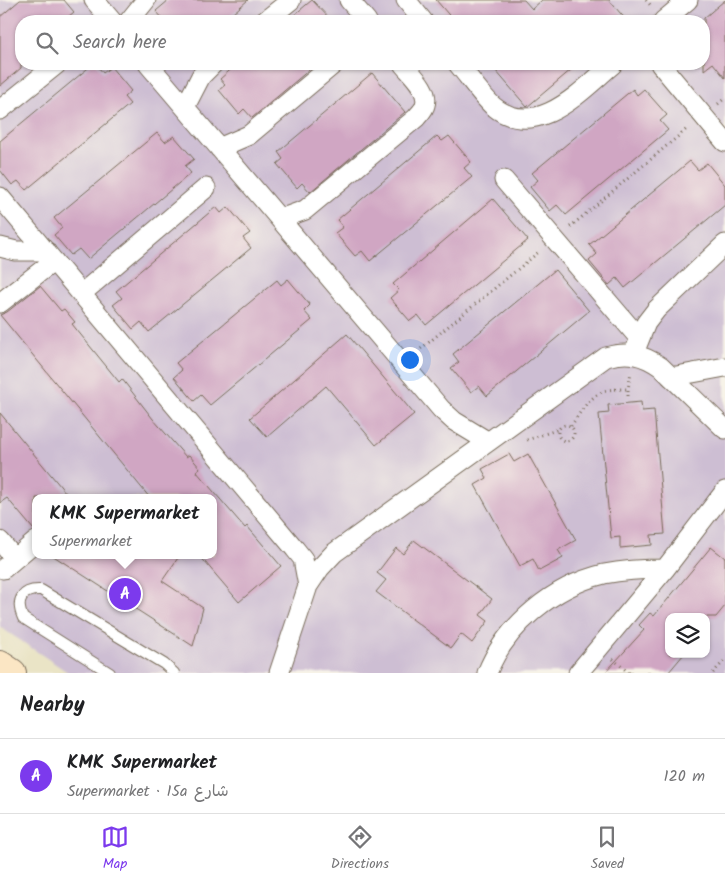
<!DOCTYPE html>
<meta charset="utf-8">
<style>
body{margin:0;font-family:Kalam,"Playpen Sans Arabic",sans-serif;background:#f2f2f2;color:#202124}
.controls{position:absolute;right:15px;bottom:15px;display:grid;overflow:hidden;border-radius:10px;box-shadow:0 1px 4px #0004}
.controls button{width:45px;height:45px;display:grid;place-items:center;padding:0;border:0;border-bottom:1px solid #e0e0e0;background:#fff;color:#202124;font:25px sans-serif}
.you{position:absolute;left:409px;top:359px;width:18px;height:18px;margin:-12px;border:4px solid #fff;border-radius:50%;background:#1a73e8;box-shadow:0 0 0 8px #1a73e833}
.badge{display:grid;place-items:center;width:32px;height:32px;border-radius:50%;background:#7c3aed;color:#fff;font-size:16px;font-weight:700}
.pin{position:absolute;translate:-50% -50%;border:2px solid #fff;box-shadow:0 1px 5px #0006}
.popup{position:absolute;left:32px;top:494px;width:185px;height:65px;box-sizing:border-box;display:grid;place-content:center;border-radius:10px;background:#fff;filter:drop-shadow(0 1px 4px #0005);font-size:16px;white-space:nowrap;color:#757577}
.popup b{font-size:19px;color:#202124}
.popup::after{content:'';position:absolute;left:50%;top:100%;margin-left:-10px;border:10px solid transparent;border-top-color:#fff}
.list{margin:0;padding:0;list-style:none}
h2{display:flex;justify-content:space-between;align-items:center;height:65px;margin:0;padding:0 20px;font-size:21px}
h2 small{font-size:16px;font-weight:400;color:#757577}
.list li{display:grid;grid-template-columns:32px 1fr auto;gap:15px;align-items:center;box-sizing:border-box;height:75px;padding:0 20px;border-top:1px solid #e0e0e0}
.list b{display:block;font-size:19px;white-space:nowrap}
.list p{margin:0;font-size:16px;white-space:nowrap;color:#757577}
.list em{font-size:16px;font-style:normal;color:#757577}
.icon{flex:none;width:28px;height:28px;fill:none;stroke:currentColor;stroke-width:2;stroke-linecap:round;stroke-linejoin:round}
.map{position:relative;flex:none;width:725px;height:673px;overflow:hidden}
.search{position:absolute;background:#fff;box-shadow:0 1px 4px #0004;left:15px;right:15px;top:15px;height:55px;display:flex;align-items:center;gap:12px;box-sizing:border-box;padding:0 18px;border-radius:20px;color:#757577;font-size:19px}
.sheet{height:140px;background:#fff}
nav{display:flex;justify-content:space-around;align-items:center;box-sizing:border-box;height:70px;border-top:1px solid #e0e0e0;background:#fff;font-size:14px;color:#757577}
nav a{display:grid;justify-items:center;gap:2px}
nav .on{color:#7c3aed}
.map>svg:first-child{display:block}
.industrial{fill:#cdbed3;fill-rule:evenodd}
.building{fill:#d0a6c3}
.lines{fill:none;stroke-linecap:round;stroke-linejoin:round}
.service-casing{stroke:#786b59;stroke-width:12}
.minor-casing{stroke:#786b59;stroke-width:21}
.secondary-casing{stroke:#786b59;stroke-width:30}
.path{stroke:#786b59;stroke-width:3;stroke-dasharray:1 4;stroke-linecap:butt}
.service{stroke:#fff;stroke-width:10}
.minor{stroke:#fff;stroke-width:19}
.secondary{stroke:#fbe6c4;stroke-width:28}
</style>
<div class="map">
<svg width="725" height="673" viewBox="0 0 725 673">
<rect width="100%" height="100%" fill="#f7f3e8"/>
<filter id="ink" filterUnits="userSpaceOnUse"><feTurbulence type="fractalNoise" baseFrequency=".02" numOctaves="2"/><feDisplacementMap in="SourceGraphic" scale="10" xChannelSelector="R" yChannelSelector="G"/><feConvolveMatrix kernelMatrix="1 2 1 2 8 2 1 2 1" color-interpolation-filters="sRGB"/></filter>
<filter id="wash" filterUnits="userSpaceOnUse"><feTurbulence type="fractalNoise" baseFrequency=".0096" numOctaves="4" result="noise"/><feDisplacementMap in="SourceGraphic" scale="20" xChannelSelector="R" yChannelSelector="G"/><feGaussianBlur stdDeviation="1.12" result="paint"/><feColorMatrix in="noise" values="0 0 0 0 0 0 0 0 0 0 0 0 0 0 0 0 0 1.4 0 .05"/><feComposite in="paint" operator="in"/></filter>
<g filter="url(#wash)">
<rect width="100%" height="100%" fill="#eae4c6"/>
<!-- industrial -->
<path class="industrial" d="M0,0H725V673H69L0,627ZM21,21H704V64H21ZM36,498H214V555H36ZM669,617H706V654H669Z"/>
<g id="blocks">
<!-- building -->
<path class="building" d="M20,0H64L74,12L63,21H21V68L0,86V17Z
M169,0H248L224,21H165L156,11Z
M312,0L332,21H287Z
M436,0H524L532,9L542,0H609L627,21H454Z
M725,0V78L713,63L704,70V18Z
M93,64H96L103,73L111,67L131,91L124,97L130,104L26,190L18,181L12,185L0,170V141Z
M237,64H316L252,118L244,109L239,114L219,90L225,85L220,79Z
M490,64H578L527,107Z
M372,73L405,112L310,192L302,183L297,188L277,164L283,159L278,152Z
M633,89L637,95L644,89L667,115L660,121L668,130L566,215L557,205L550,211L530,187L538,180L532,173Z
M157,133L165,142L174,136L194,159L185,166L191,173L88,259L79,249L71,255L54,235L62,228L54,218Z
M437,136L442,141L449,136L471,162L464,168L472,177L370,261L362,251L355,256L335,233L343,227L337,220Z
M690,161L698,170L707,163L725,185V205L625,288L617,278L609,285L589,261L597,254L589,245Z
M493,199L528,240L426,325L418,315L410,321L390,298L399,290L393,284Z
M216,207L221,213L228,207L250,233L243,238L251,248L149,332L141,322L133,329L113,305L122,298L116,291Z
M555,270L589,311L487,396L479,386L471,392L451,368L459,362L453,354Z
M288,279L310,305L304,311L312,320L210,405L201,395L194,401L174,377L182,370L176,363L277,280L281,285Z
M40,286L61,311L64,309L75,322L72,324L119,382L122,379L153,419L186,457L189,455L200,468L196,471L245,528L247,526L281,566L239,602L199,555H214V498H150L0,315L7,312Z
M347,334L414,414L376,445L326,386L267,437L250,418Z
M641,402L642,411L654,410L665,534L651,535L652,545L620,548V537L611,538L599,414L609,413L608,405Z
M0,413L70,498H36V530H34L7,498L0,503Z
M509,454L514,462L528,454L576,540L558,550L563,558L539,571L533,559L520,566L475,485L487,478L482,469Z
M414,540L492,599L480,615L488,621L472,643L461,634L451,648L376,592L386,580L377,573L396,548L403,554Z
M711,547L725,558V606L716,617H669V654H684L668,673H605L644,630L639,625L650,613L654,616Z
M52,555H180L162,581L203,608L193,646Z"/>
</g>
</g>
<g filter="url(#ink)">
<use href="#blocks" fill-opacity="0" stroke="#786b59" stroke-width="1"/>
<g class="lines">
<!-- service casing -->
<g class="service-casing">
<path id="service" d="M110,673L23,618C15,600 22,589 41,590L164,664L174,673"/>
</g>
<!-- minor casing -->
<g class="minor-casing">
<path id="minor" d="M94,0L112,21
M349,0L367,21
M406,0L423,21
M129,21L146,0
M265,21L291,0
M663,21L688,0
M148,64L441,409L454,421L487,441
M458,64C469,77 481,95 493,106C536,142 582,90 613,64
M660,64L725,142
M185,107L201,76L213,64
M0,110L57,64
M219,148L249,135L334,64
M504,180L639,338
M0,197L295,549L303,559L308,586
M280,219L305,210L416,118C419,114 424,110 425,105C430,90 411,74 403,64
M0,247L16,251H46
M81,294L206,188
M0,303L54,261
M636,348L646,323L656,310L725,244
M671,377L725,367
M0,541L15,559
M3,569L36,541
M279,673L308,586L320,568L334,553L606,357C627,351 643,354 661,367L725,429
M487,673C506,625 554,586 604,574C624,570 644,569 665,569
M578,673L665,569L725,491"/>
</g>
<!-- secondary casing -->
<g class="secondary-casing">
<path id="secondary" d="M0,665L12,673"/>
</g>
<!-- path -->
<path class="path" d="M646,0L652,7
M718,104L725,98
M570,227L688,128
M417,352L540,251
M628,396V389L631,372
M558 433a8 8 0 1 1 16 0a8 8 0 1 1-16 0Z
M571,426C580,413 588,398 604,391C610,389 620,389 628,389
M527,440L559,429
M613,659L629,673
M713,673L725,660"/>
<!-- service -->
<use href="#service" class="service"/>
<!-- minor -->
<use href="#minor" class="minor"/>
<!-- secondary -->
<use href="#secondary" class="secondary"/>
</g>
</g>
</svg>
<div class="controls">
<button><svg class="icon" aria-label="layers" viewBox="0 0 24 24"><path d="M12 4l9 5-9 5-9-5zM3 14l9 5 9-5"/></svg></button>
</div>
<div class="you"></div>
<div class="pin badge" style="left:125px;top:594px">A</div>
<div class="popup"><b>KMK Supermarket</b>Supermarket</div>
<div class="search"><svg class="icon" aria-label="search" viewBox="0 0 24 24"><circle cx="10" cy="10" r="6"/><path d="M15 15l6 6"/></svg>Search here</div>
</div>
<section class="sheet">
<h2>Nearby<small></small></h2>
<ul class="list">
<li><span class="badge">A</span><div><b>KMK Supermarket</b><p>Supermarket · 15a شارع</p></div><em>120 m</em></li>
</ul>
</section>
<nav>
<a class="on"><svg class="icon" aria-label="map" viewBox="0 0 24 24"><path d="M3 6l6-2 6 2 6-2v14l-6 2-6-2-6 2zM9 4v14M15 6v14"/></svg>Map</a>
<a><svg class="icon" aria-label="directions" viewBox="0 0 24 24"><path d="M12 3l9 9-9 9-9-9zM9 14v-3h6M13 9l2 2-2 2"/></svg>Directions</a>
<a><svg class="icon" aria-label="saved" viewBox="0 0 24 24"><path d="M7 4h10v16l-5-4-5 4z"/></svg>Saved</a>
</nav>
